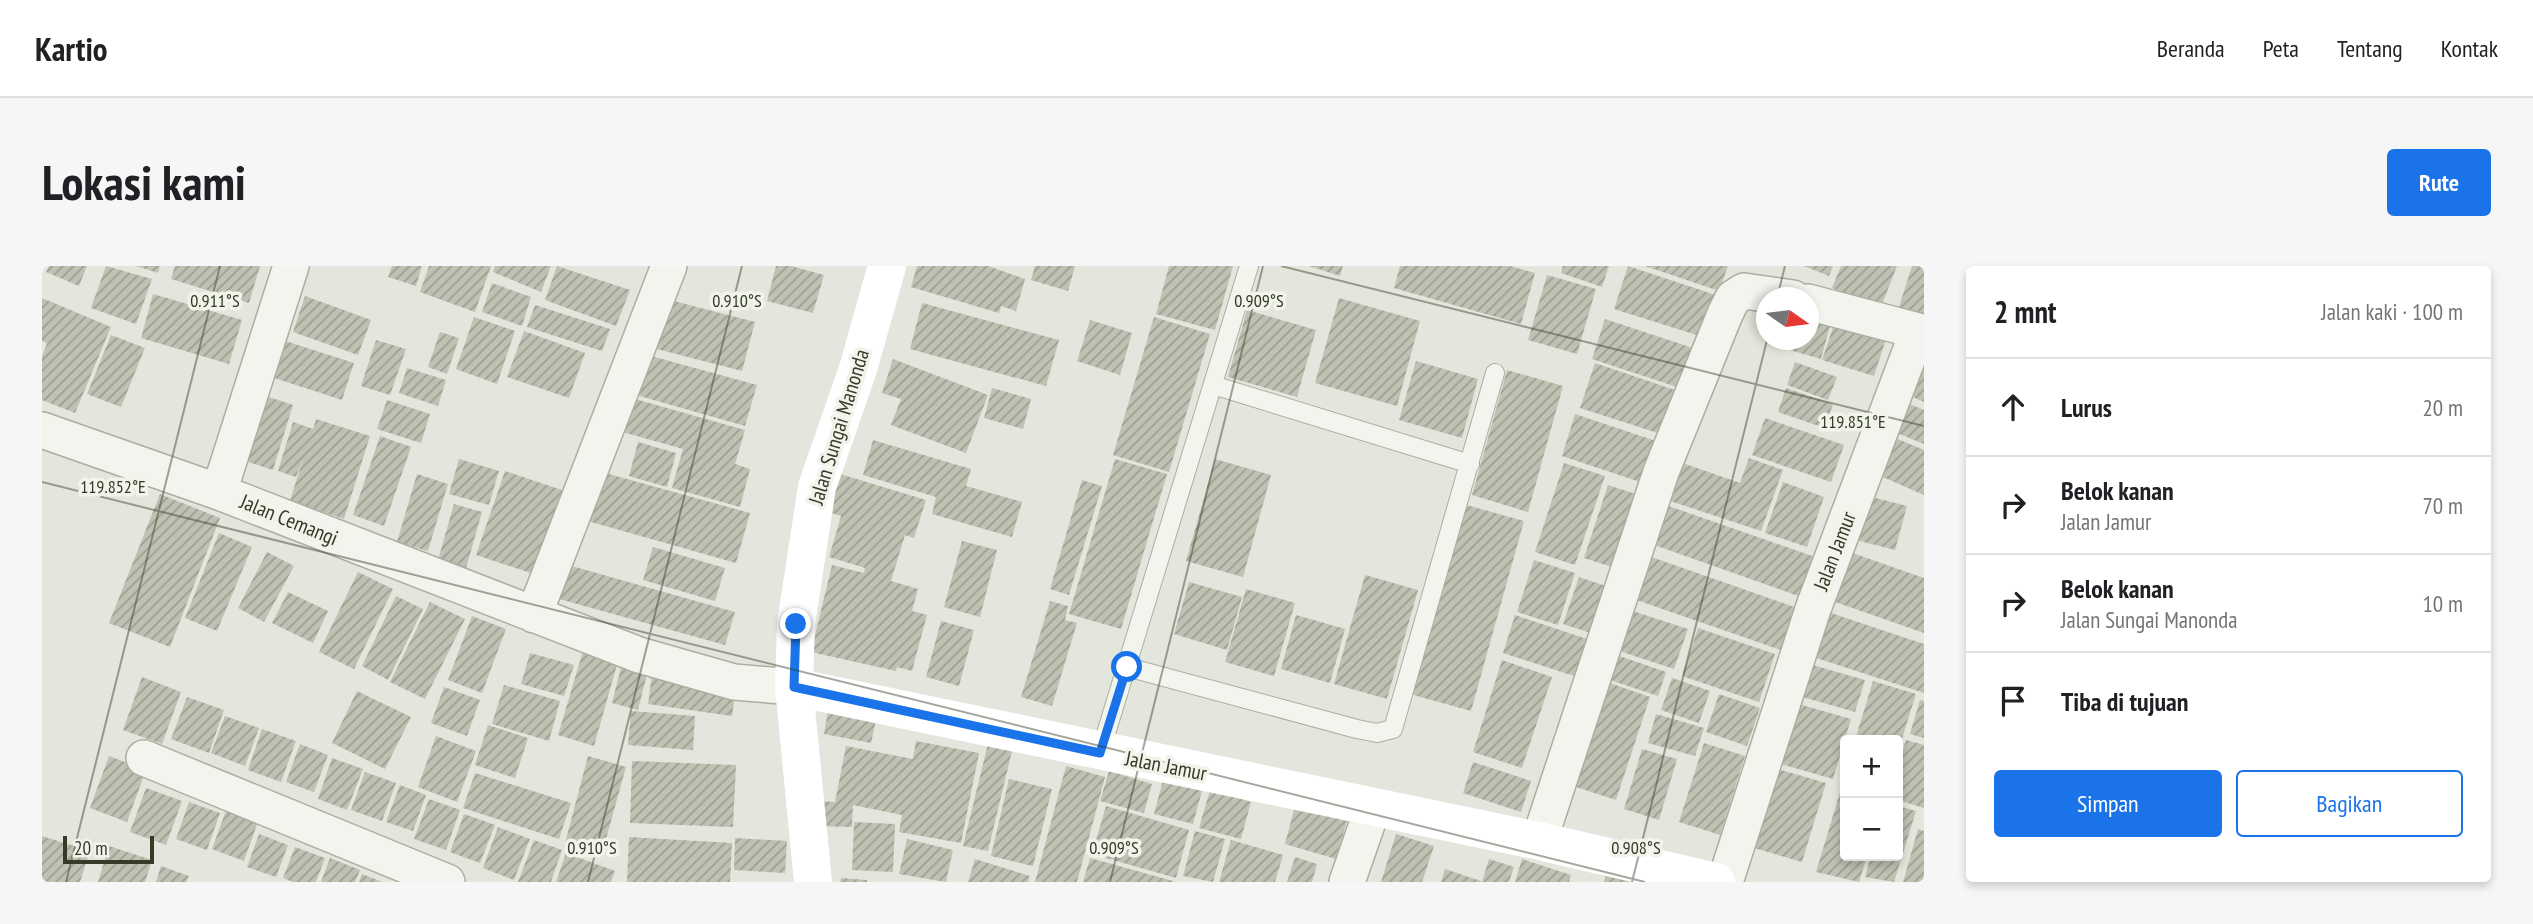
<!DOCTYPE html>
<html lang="id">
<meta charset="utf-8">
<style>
body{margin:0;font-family:"PT Sans Narrow",sans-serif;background:#f6f6f6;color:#202124}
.controls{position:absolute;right:21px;bottom:21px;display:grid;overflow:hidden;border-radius:7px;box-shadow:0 4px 10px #0003}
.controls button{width:63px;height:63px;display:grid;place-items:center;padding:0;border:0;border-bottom:2px solid #e0e0e0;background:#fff;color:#202124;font:35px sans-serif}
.compass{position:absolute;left:1714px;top:21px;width:63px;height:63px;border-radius:50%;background:#fff;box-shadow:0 4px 10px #0003;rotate:104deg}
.scale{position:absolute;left:21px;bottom:18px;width:91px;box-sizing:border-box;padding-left:7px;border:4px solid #353b26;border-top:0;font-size:19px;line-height:24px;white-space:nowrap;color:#353b26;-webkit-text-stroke:5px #f1f4eb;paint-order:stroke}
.stop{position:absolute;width:21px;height:21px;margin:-16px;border:5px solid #1a73e8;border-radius:50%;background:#fff}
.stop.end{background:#1a73e8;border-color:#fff;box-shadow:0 2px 7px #0008}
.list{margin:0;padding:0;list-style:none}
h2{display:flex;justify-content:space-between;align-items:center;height:91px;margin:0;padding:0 28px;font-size:30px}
h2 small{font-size:23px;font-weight:400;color:#757577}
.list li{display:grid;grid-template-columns:46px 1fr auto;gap:21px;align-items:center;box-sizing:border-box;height:98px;padding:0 28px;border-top:2px solid #e0e0e0}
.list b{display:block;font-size:26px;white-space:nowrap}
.list p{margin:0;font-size:23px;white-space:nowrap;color:#757577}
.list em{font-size:23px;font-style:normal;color:#757577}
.actions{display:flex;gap:14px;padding:21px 28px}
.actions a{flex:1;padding:16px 0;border:2px solid #1a73e8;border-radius:7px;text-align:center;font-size:24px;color:#1a73e8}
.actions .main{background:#1a73e8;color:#fff}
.icon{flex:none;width:38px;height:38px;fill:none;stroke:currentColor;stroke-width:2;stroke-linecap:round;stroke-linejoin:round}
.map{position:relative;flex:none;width:1882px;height:616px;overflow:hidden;border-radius:7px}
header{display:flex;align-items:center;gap:42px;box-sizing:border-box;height:98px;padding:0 35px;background:#fff;border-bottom:2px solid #e0e0e0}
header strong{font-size:33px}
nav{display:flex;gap:38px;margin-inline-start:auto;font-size:24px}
.intro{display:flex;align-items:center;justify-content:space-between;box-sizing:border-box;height:168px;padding:0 42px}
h1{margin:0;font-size:49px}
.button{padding:18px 32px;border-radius:7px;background:#1a73e8;color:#fff;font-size:24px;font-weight:700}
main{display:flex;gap:42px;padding:0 42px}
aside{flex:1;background:#fff;border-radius:7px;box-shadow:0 4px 10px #0003}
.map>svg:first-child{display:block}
.building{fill:url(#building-hatch)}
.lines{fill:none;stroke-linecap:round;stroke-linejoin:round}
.lane-casing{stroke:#abafa2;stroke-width:20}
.street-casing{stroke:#abafa2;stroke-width:38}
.lane{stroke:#f2f4ee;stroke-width:18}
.street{stroke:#f2f4ee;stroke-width:35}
.secondary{stroke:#fff;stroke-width:38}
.route{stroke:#1a73e8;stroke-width:9}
.ticks{fill:none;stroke:#353b26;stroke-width:2;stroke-opacity:0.45}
.labels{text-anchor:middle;stroke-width:7;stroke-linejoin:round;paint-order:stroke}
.street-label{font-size:21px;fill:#353b26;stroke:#f1f4eb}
.ticks-label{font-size:18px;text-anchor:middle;fill:#353b26;stroke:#f1f4eb;stroke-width:7;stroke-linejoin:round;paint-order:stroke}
</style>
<header>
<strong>Kartio</strong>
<nav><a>Beranda</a><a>Peta</a><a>Tentang</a><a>Kontak</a></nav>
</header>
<div class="intro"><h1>Lokasi kami</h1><a class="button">Rute</a></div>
<main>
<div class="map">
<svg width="1882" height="616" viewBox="0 0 1882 616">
<defs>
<pattern id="building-hatch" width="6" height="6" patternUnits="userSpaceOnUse" patternTransform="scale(1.75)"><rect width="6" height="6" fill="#bec2b3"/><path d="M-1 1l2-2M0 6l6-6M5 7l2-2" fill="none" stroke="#9b9f91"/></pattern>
</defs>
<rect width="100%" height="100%" fill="#e3e6dc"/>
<!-- building -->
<path class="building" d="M7,0H45L37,20L4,6Z
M64,0L110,13L94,58L49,42Z
M94,0H118L116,7Z
M133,0H218L207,37L129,13Z
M350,0H380L374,20L346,11Z
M387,0H449L433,46L378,26Z
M453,0H509L499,26L451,6Z
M515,0L588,24L574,60L503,34Z
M734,0H749L782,9L771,47L725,35Z
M875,0H946L983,13L974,45L959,40L957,47L869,21Z
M993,0H1033L1026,25L989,14Z
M1127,0H1191L1173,64L1114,48Z
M1267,0H1301L1298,10Z
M1358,0H1468L1493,7L1479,58L1352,22Z
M1521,0H1567L1560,21L1519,7Z
M1586,0L1677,30L1664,72L1572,43Z
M1603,0H1686L1677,25Z
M1762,0H1791L1787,10Z
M1799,0H1855L1839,41L1790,22Z
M1870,0H1882V53L1856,44Z
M1505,9L1554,23L1535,88L1486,74Z
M450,17L489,31L480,60L440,46Z
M111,28L200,54L187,98L99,72Z
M263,30L329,54L316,89L251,66Z
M0,32L69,61L33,147L0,134V91L5,77L0,75Z
M1297,32L1378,55L1355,140L1273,117Z
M624,33L713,56L700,105L611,82Z
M880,37L1017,74L1004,120L868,83Z
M1766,38L1792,45L1779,93L1744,83L1747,74H1766Z
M493,39L568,63L560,85L485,61Z
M1205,44L1274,64L1255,131L1186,111Z
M432,51L473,65L455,118L414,103Z
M1112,51L1168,68L1127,206L1071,189Z
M1563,53L1657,84L1644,124L1550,93Z
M1048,54L1090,67L1078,109L1035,95Z
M1792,58L1844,73L1832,110L1780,94Z
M482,65L543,87L527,132L465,111Z
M398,66L417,72L405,108L386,101Z
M69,69L103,82L79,141L45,128Z
M231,71L312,97L300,134L220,108Z
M334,74L364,83L348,129L319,120Z
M598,87L715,119L703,160L587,127Z
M851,93L946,129L924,187L849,159L859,133L840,127Z
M1374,95L1436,113L1420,172L1357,154Z
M1753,96L1795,111L1786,134L1745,119Z
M1882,96V136L1858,125Z
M1553,97L1639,126L1625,170L1538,142Z
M365,102L404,114L396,140L357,127Z
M1465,104L1521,120L1486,246L1430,229Z
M950,122L989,133L981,163L942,152Z
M1744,122L1791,138L1783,162L1736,146Z
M221,129L251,139L231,204L200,194Z
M586,131L703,164L693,198L708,203L698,241L630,222L641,183L577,165Z
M345,134L388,148L379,177L335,163Z
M1865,137L1882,144V178L1853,166Z
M1533,148L1620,177L1607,219L1520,190Z
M1723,152L1802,179L1789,216L1710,189Z
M274,153L328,170L302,253L248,235L261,193L254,211L236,205L251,156L271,163Z
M1844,168L1882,184V229L1827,205Z
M338,170L369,181L342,260L311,249Z
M831,174L929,203L924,220L980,236L970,271L890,248L894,231L821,209Z
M596,176L634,187L625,221L587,210Z
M1707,192L1741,204L1719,265L1616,231L1629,193L1698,217Z
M417,193L457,205L447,239L407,228Z
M1073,193L1125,208L1079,363L1027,348Z
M1173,193L1229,209L1201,311L1144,295Z
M1522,197L1563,210L1533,299L1493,286Z
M463,205L526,226L498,310L434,289Z
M556,205L708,247L694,297L542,254Z
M375,208L406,218L386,285L355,276Z
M798,208L884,234L872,272L863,269L849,315L876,323L870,345L885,349L870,405L855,401L854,405L769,386L790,299L822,307L823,302L787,291L799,250L786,246Z
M1040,214L1060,220L1027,329L1008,323Z
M1741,216L1782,231L1765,281L1723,267Z
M1566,219L1600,230L1576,303L1542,292Z
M118,228L178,252L128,381L67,357Z
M1818,228L1865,240L1853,284L1806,272Z
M1615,236L1773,291L1759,331L1601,275Z
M412,238L440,246L424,302L396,294Z
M1421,238L1482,255L1429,445L1368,428Z
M177,267L210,281L175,365L143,352Z
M920,275L955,284L938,351L902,341Z
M611,281L683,302L673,335L601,314Z
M1796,282L1882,312V367L1779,331Z
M225,286L252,300L222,356L196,342Z
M1598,287L1755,342L1739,384L1583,330Z
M1492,294L1533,307L1516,359L1475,346Z
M526,299L693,346L683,379L517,333Z
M316,306L351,323L312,403L277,386Z
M1323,309L1376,324L1345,433L1292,418Z
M1537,311L1570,322L1555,369L1521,358Z
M1147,316L1200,331L1185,384L1132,368Z
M1204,323L1253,337L1232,410L1183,396Z
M246,326L286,345L271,377L230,357Z
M354,330L381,343L346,414L320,400Z
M1008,335L1026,340L1023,354L1035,357L1010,440L979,431Z
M388,336L423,353L383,433L348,416Z
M1578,341L1646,363L1632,403L1565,381Z
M1777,343L1882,378V427L1762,388Z
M1254,349L1303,363L1288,417L1239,403Z
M1473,349L1551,375L1538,412L1461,387Z
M430,350L464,363L440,427L406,414Z
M899,355L932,364L917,420L884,411Z
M1656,362L1733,388L1717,436L1640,410Z
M541,385L576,395L552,480L516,469Z
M1566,386L1624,406L1616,430L1559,411Z
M488,387L532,399L522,430L479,418Z
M1460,394L1510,411L1480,502L1431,486Z
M580,397L606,404L596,444L570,437Z
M1767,398L1823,414L1813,446L1757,430Z
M610,409L694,422L690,450L606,438Z
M100,411L139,426L120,478L81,464Z
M1630,412L1668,425L1657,457L1619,444Z
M1559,414L1608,431L1574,534L1525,518Z
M1831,415L1874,428L1856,485V474H1813Z
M462,419L518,435L507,475L450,458Z
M402,421L438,434L425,470L389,457Z
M315,425L369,451L343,503L290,477Z
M1677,428L1718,442L1705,480L1664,466Z
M145,431L182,444L167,487L129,473Z
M1878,434L1882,435V472L1868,468Z
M1753,437L1809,453L1791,513L1735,497Z
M589,445L653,450L651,484L586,479Z
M786,445L834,454L829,477L782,468Z
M1614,448L1662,462L1653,490L1606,477Z
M183,450L217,462L203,500L169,487Z
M446,459L486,472L473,512L433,499Z
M220,463L254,475L239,516L206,504Z
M394,470L434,485L415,536L376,521Z
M1864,474L1882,479V542L1856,534V501Z
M874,475L937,487L919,577L857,566L860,549L811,539L810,561L774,560L775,535L793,536L804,480L871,493Z
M1662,477L1703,490L1678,569L1637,556Z
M258,478L286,489L272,526L244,516Z
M946,478L970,485L946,585L921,580Z
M1600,483L1635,493L1617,554L1582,543Z
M67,490L104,504L85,556L48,542Z
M546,490L584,501L559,591L522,581Z
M290,492L321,503L305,544L276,533Z
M590,495L694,499L691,561L588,557Z
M1431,496L1489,515L1479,546L1421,527Z
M1024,500L1063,511L1035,616H993Z
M1726,500L1784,517L1760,596L1702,579Z
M1067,505L1110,518L1102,547L1058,535Z
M323,506L354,517L340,555L309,544Z
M433,507L529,537L517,573L421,542Z
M1803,510V590H1825L1817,616L1774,606Z
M967,513L1010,523L991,600L949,590Z
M1121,514L1160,525L1151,558L1112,548Z
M358,519L384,529L371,565L344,556Z
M104,522L140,535L124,579L88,566Z
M1168,524L1209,536L1199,573L1157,562Z
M387,533L418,544L404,584L372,573Z
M147,536L178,547L165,584L134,573Z
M186,539L218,550L202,595L170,583Z
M1064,540L1147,564L1134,612L1050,588Z
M1253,540L1305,555L1294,593L1243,578Z
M1856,540L1874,545L1852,616L1823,611L1829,590H1856Z
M422,548L453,559L438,597L408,586Z
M812,556L853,558L851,606L810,604Z
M456,561L488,573L472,614L441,602Z
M1876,563L1882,565V616H1861Z
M1153,565L1183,573L1171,616L1141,610Z
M217,568L246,579L234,611L205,601Z
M1354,568L1392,580L1380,616H1339Z
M0,570L48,585L38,616H0Z
M587,571L690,577L688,616H585Z
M693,572L745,575L743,607L692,604Z
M865,573L911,584L904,616L857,608Z
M492,574L520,584L509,616H476Z
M1189,574L1241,589L1233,616H1177Z
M67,580L110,594L103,616H56Z
M253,581L283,592L274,616H251L241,612Z
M524,587L573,605L569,616H514Z
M1253,591L1275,598L1270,616H1245Z
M288,592L318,604L313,616H279Z
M1048,592L1131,615V616H1041Z
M933,593L988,610L986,616H926Z
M1447,593L1472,601L1467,616H1440Z
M1480,593L1529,609L1527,616H1473Z
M119,600L147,610L144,616H114Z
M1403,603L1439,615V616H1399Z
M1565,605L1597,616H1562Z
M320,608L340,616H317Z
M799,612L825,614V616H798Z"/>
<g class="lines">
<!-- lane casing -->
<g class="lane-casing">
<path id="lane" d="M1171,119L1428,198
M1085,401L1315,463L1335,467L1351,463L1453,107
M1058,487L1207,0"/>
</g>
<!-- street casing -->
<g class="street-casing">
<path id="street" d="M0,164L177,226L597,389L692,416L752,421
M177,226L249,0
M492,349L627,0
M102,492L405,616
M1497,575L1619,206L1683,48L1691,32L1702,25L1751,32
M1305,616L1331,541
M1683,616L1771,343L1876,65L1766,36"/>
</g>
<!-- lane -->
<use href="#lane" class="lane"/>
<!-- street -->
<use href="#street" class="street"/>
<!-- secondary -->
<path class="secondary" d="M752,421L1497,575L1674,616
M771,616L752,421L754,358L775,221L816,103L845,0"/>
</g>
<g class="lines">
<!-- route -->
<path class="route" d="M754,358L752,421L1058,487L1085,401"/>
</g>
<!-- ticks -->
<path class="ticks" d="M1239,0L1882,160M1735,32L1743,0M0,216L1603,616M24,616L178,0M546,616L700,0M1068,616L1221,0M1590,616L1725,74"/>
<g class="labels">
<!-- street labels -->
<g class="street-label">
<text transform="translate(797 161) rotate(-73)" y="7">Jalan Sungai Manonda</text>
<text transform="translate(247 254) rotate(22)" y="7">Jalan Cemangi</text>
<text transform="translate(1793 285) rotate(-69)" y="7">Jalan Jamur</text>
<text transform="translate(1124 500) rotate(11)" y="7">Jalan Jamur</text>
</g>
</g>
<g class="ticks-label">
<text x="173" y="41">0.911°S</text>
<text x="695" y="41">0.910°S</text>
<text x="1217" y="41">0.909°S</text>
<text x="1811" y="162">119.851°E</text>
<text x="71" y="227">119.852°E</text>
<text x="550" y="588">0.910°S</text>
<text x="1072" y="588">0.909°S</text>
<text x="1594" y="588">0.908°S</text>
</g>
</svg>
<div class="controls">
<button>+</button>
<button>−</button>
</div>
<svg class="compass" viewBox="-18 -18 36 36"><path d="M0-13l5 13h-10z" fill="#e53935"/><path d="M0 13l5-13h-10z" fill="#757577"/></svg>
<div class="scale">20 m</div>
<div class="stop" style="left:1085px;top:401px"></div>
<div class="stop end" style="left:754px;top:358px"></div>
</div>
<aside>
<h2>2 mnt<small>Jalan kaki · 100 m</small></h2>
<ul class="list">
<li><svg class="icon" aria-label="ahead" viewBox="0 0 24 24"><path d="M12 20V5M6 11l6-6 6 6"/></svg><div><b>Lurus</b></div><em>20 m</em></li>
<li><svg class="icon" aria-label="right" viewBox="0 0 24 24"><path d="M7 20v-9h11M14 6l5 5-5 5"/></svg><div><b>Belok kanan</b><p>Jalan Jamur</p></div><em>70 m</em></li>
<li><svg class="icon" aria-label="right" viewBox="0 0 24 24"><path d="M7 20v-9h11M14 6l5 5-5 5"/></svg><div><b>Belok kanan</b><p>Jalan Sungai Manonda</p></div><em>10 m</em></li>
<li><svg class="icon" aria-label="arrive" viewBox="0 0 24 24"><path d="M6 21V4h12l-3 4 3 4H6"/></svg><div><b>Tiba di tujuan</b></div></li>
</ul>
<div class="actions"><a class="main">Simpan</a><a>Bagikan</a></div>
</aside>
</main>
